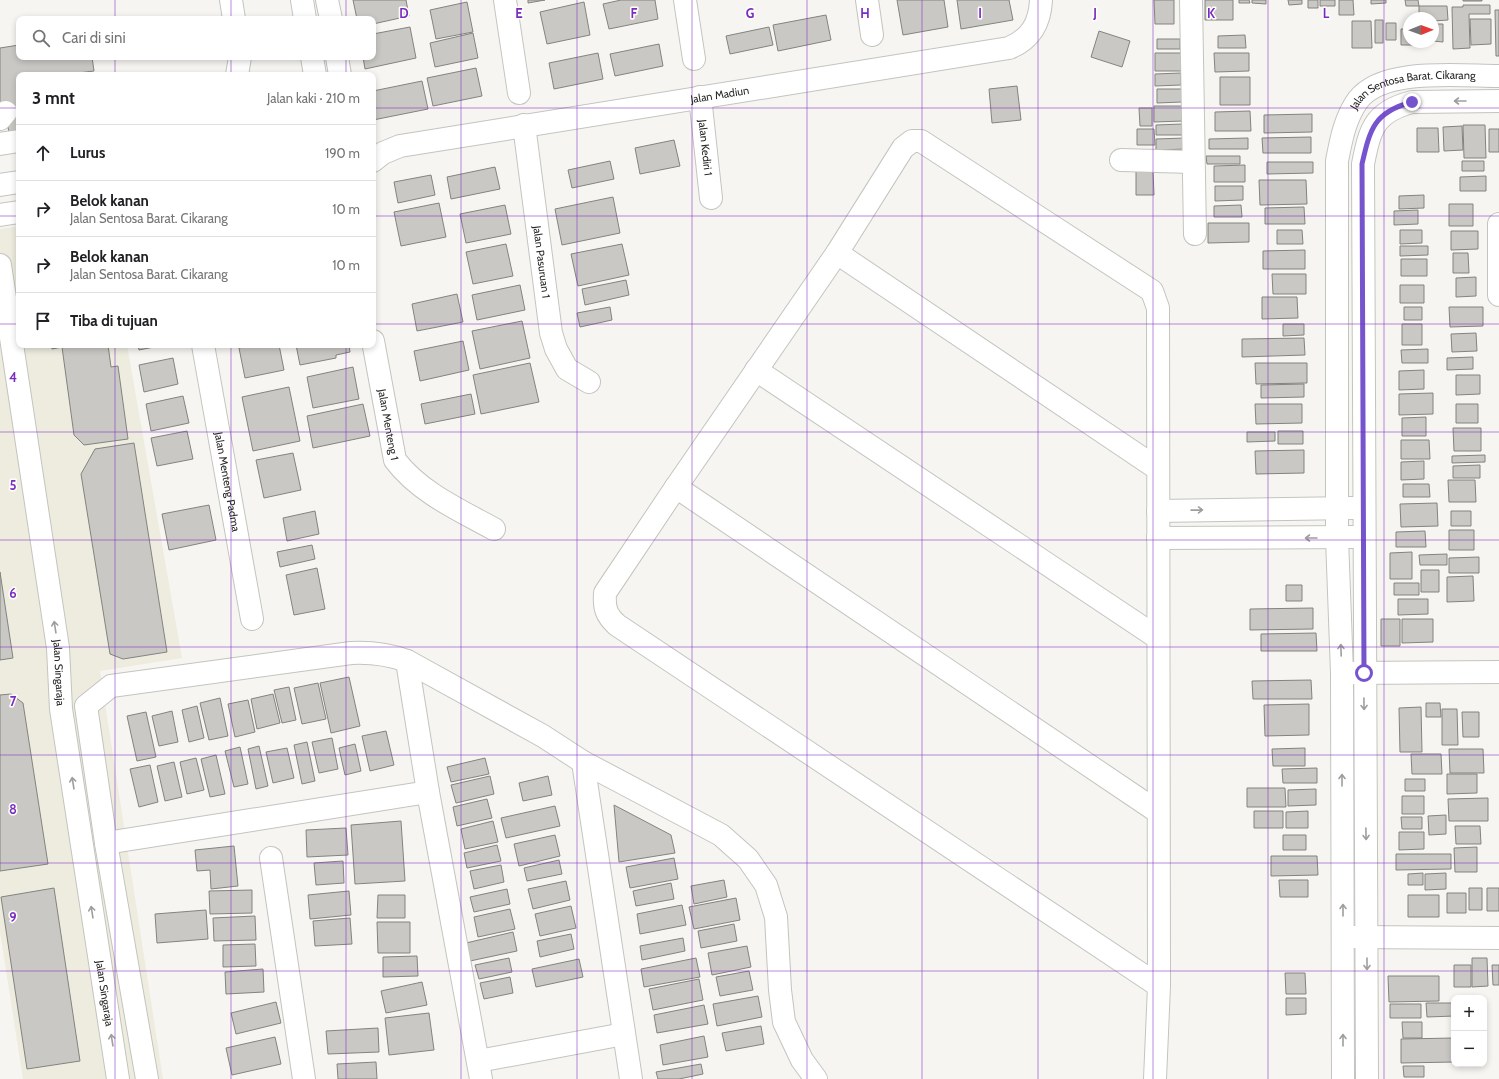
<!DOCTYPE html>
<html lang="id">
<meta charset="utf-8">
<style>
body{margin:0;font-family:Cabin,sans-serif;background:#f6f6f6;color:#202124}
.controls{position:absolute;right:12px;bottom:12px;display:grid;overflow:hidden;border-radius:8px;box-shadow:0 2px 6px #0003}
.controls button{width:36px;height:36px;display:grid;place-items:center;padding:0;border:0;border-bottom:1px solid #e0e0e0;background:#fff;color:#202124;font:20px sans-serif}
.compass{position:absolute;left:1403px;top:12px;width:36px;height:36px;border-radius:50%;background:#fff;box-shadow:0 2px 6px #0003;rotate:89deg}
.stop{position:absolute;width:12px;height:12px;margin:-9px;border:3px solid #7654ce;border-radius:50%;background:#fff}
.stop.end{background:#7654ce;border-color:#fff;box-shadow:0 1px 4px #0008}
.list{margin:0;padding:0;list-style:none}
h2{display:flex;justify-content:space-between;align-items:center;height:52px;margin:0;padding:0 16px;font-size:17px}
h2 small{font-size:13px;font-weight:400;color:#757577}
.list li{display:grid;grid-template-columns:26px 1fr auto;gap:12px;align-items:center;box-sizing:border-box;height:56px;padding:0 16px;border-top:1px solid #e0e0e0}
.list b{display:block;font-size:15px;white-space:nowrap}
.list p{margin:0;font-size:13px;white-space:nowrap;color:#757577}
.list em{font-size:13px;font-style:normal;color:#757577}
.icon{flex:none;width:22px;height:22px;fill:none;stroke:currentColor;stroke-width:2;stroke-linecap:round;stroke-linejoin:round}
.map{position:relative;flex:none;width:1499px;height:1079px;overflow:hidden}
.search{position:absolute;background:#fff;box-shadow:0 2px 6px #0003;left:16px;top:16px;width:360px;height:44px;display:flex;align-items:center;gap:10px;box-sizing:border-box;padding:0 14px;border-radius:8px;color:#757577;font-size:15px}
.panel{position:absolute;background:#fff;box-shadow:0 2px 6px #0003;left:16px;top:72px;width:360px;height:276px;border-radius:8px}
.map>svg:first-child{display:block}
.built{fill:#edecdf}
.building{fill:#c9c8c4;stroke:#83837f}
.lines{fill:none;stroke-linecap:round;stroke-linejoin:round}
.minor-casing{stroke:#c4c4bf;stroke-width:24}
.minor{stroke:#fff;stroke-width:22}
.oneway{stroke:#9f9e9e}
.route{stroke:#7654ce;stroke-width:5}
.grid{fill:none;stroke:#7b2cbf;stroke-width:1;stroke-opacity:0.55}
.labels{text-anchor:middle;stroke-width:3;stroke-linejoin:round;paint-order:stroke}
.street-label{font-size:11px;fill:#292827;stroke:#fff}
.grid-label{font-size:13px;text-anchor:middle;font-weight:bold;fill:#7b2cbf;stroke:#fff;stroke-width:3;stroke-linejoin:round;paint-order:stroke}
</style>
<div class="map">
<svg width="1499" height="1079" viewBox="0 0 1499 1079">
<rect width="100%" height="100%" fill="#f6f5f1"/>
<!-- built -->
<path class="built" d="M19,226V345H127L182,658L100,671L163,1079H23L0,932V229Z"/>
<!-- building -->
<path class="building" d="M353,0H406L409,16L373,24V19H357Z
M528,0H545L528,3Z
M621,0H655L658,19L609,29L603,4Z
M897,0H944L948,27L903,35Z
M957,0H1009L1013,20L961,29Z
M1154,0H1174V24H1155Z
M1205,0H1233V20H1205Z
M1239,0H1249L1250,3H1239Z
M1252,0H1266V4L1252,3Z
M1288,0H1302V4L1289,5Z
M1308,0H1318V8H1308Z
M1320,0H1335V6H1320Z
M1339,0H1353L1354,15H1339Z
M1371,0H1386V3L1371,4Z
M1405,0H1418L1419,6H1406Z
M1463,0H1482V1H1463Z
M467,2L473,32L436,39L430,10Z
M584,2L590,35L547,44L540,12Z
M1463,5H1490V14H1469L1470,48L1453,49L1452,7H1463Z
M1419,6H1447L1448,20L1433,21V18H1419Z
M1495,10H1499V56H1496Z
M826,15L831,40L778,51L773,25Z
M1470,19H1491V44L1471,45Z
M1375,20H1383V43H1375Z
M1352,21H1371L1372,48H1352Z
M1386,23H1396V40H1386Z
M1433,24H1443V42L1433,41Z
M410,27L416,58L365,69L363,57H373V34Z
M769,27L773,45L730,54L726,36Z
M1401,29H1409V42H1415V45H1401Z
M1099,31L1130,41L1122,67L1091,57Z
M473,33L478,58L435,67L430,43Z
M1245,35L1246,48H1218V36Z
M1157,39H1180V49H1157Z
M1419,42H1431V44H1419Z
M659,44L663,66L615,76L610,54Z
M19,45V57H92L94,71L63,75H19V132L9,134L5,104H0V48Z
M598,53L603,79L554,89L549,63Z
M1155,53H1182V71H1155Z
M1214,53H1249V71L1215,72Z
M476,68L482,96L433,106L427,78Z
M1181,73V85L1155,86V74Z
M1220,77H1250V105H1220Z
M422,81L428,109L373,120V91Z
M1017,86L1021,120L992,123L989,89Z
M1157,89H1182V102L1157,103Z
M1154,106H1184V121L1154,122Z
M1139,108H1152V126H1140Z
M1250,111L1251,131H1215V112Z
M1312,114V132L1264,133V115Z
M1183,124V135H1156V125Z
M1463,125H1485L1486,158H1464Z
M1462,126L1463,150L1444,151L1443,127Z
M1417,128H1438L1439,152H1417Z
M1137,129H1154L1155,145H1137Z
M1489,129H1499V152H1489Z
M1311,137V153H1263L1262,138Z
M1185,138L1186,149L1156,150V139Z
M1248,138V149H1209V139Z
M674,140L680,166L640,174L635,148Z
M1206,156H1240V164H1207Z
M610,161L614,179L572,188L568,170Z
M1462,161H1484V171H1462Z
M1267,162H1313V173L1267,174Z
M1245,165V182H1214V166Z
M495,167L500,189L451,199L447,177Z
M1136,171H1153L1154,195H1136Z
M431,175L435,195L398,203L394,182Z
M1486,176V191H1460V177Z
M1259,180H1306L1307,204L1260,205Z
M1215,186H1243V200L1215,201Z
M1424,195V208L1399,209V196Z
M613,197L620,233L562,245L555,209Z
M439,203L446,237L401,246L394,212Z
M1449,204H1473V226H1449Z
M505,205L511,234L466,243L460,214Z
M1241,205L1242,217H1214V206Z
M1304,207L1305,224H1265V208Z
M1418,210V224L1394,225V211Z
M1208,223H1249V242L1208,243Z
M1277,230H1302L1303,244H1277Z
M1400,230H1422V243L1400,244Z
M1451,231H1478V249L1451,250Z
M506,244L513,276L473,284L466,252Z
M622,244L629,275L578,286L571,254Z
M1400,246H1428V255L1400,256Z
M1305,250V269H1263V251Z
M1453,253H1468L1469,273H1453Z
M1401,259H1427V276H1401Z
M1272,274H1306V294H1273Z
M1476,277V296L1456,297V278Z
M626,280L629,295L585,305L582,289Z
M520,285L525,310L477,320L472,295Z
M1400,285H1424V303H1400Z
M457,294L463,322L417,331L412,304Z
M1262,297H1297L1298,318L1262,319Z
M610,307L612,320L580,327L577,313Z
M1404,307H1422V320H1404Z
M1449,307H1483V326L1450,327Z
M522,321L530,358L480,369L472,331Z
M1283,324H1304V335L1283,336Z
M1402,324H1422V345H1402Z
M1476,333L1477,351L1452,352L1451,334Z
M1304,338L1305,355L1242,357V339Z
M463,341L469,370L420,381L414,351Z
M51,345H108L111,367L118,366L128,439L84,445L74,435L62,347L52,349Z
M138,345H164L139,350Z
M254,345H279L284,370L245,378L239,348Z
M296,345H349L350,352L336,355V358L300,365Z
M1428,349V363H1402L1401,350Z
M1473,357V369L1447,370V358Z
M173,358L178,384L144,392L139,365Z
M530,363L539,402L481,414L473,375Z
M1255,363H1307V383L1256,384Z
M353,367L359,399L313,408L307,377Z
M1424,370V389L1399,390V371Z
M1456,375H1480V394L1456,395Z
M1304,384V397L1261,398V385Z
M289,387L300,441L253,451L242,397Z
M1433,393V414L1399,415V394Z
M471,394L475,414L425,424L421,404Z
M183,396L189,423L151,431L146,404Z
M363,404L370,436L313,448L307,416Z
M1255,404H1302V423L1256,424Z
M1456,404H1478V423H1456Z
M1426,417V436H1402V418Z
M1453,428H1481V451H1454Z
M187,431L193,459L157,466L151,438Z
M1278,431H1303V444H1278Z
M1247,432H1275V441L1247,442Z
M1401,440H1429L1430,459H1401Z
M134,443L167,652L123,659L110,654L81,474L95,449Z
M1304,450V473L1256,474L1255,451Z
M293,453L301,490L264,498L256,460Z
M1485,455V462L1452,463V456Z
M1424,461V479L1401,480V462Z
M1480,465V478H1453V466Z
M1448,480H1475L1476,502H1449Z
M1403,484H1429L1430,497H1403Z
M1437,503L1438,526L1401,527L1400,504Z
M209,505L216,540L169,550L162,514Z
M315,511L319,534L287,541L283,518Z
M1451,511H1471V526H1451Z
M1449,530H1474V550H1449Z
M1425,531L1426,547H1396V532Z
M312,545L315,559L280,567L277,552Z
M1412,552V579H1390V553Z
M1447,554V565H1420L1419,555Z
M1479,557V573H1449V558Z
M317,568L325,609L294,615L286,575Z
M1421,570H1439V592H1421Z
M0,572L13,658L0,660Z
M1473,576L1474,601L1447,602V577Z
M1394,583H1419V595H1394Z
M1286,585H1302V601H1286Z
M1398,599H1428V614L1398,615Z
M1313,608V629L1250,630V609Z
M1381,619H1400V646H1381Z
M1402,619H1433V642L1402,643Z
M1316,633L1317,651H1261V634Z
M349,677L360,726L331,733L320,683Z
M1311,680L1312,699H1253L1252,681Z
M318,683L326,719L302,724L294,688Z
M289,687L296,720L282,723L274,690Z
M11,694L23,703L48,864L0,871V695Z
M273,694L280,723L257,729L251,699Z
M220,698L228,736L209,740L200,703Z
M248,700L255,732L235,737L228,704Z
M1426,703H1440L1441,717H1426Z
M1309,704V735L1265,736L1264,705Z
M197,706L204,738L189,742L182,710Z
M1421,707L1422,752H1400L1399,708Z
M1442,709H1457L1458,745H1442Z
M172,711L178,742L159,746L152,716Z
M146,712L156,757L137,761L127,716Z
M1462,712H1479V737H1463Z
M386,731L394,765L370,771L362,736Z
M332,738L338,769L319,773L312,742Z
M307,742L315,781L302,784L294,745Z
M355,744L361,771L345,775L339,748Z
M259,746L268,786L256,789L248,749Z
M240,747L248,784L234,787L225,751Z
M287,748L294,778L273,783L266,752Z
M1305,748V766H1273L1272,749Z
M1449,749H1483L1484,773H1450Z
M1411,754H1441L1442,774H1412Z
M216,755L225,794L210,797L201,759Z
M196,758L204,790L187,794L180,762Z
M485,758L489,774L451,782L447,767Z
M174,762L182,797L165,801L157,766Z
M150,765L158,802L139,807L130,769Z
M1317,768V783H1283L1282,769Z
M1447,774H1477V793L1447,794Z
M490,776L494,794L456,803L451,785Z
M548,776L552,795L523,801L519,783Z
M1405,779H1425V791H1405Z
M1247,788H1285L1286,807H1247Z
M1316,789V805L1288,806V790Z
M1402,796H1424V814H1402Z
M1488,798V821H1449L1448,799Z
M487,799L492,818L457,826L453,807Z
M614,805L671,835L675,853L619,862Z
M555,806L560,826L506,838L501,818Z
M1254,811H1283V828H1254Z
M1308,811V828H1286V812Z
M1446,815V834L1429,835L1428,816Z
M1401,817H1422V829H1402Z
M401,821L405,881L355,884L351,825Z
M493,821L498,842L465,849L461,829Z
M1455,826H1480L1481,844H1456Z
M346,828L348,855L307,857L306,830Z
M1399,832H1424V849L1399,850Z
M555,835L560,856L519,866L514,844Z
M1283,835H1306V850H1283Z
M497,845L501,861L467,868L464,853Z
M234,846L238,886L211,889L210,870L197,871L195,850Z
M1477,847V872H1455L1454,848Z
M1396,854H1451V869L1396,870Z
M1271,856H1317L1318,875L1271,876Z
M674,858L678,879L630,888L626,867Z
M559,860L562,874L527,881L524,868Z
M343,861L344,883L316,885L314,863Z
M501,865L504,882L474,889L470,871Z
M1423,873V885H1408V874Z
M1446,873V889L1425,890V874Z
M724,880L727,897L694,904L691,886Z
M1279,880H1308V897H1280Z
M566,881L570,900L533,909L528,889Z
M671,883L674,899L636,906L633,891Z
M54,888L80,1061L27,1069L1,897Z
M1469,888H1482V910H1469Z
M1487,888H1499V911H1487Z
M507,889L510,904L474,912L470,897Z
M252,890V913L210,914L209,891Z
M349,891L351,915L310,919L308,895Z
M1447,893H1466V913H1447Z
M378,895H405V918H377Z
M1408,895H1439V917H1408Z
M736,898L740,920L694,929L689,907Z
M682,905L686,925L640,934L637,914Z
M571,906L576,928L540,936L535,914Z
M510,909L515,929L478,937L474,917Z
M206,910L208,939L157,943L155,914Z
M255,916L256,940L214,941L213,918Z
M350,918L352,944L315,946L313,921Z
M377,922H410V953H378Z
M734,924L737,941L701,948L698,931Z
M513,932L517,951L470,961L466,943Z
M571,934L574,949L540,957L537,941Z
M683,938L685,951L642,960L640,946Z
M255,944L256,966L223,967V945Z
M747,946L751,967L712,975L708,953Z
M417,956L418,976L383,977V957Z
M509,958L512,972L479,979L475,965Z
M696,958L700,977L644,987L641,969Z
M1472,958H1487L1488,986L1472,987Z
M579,959L583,977L536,987L532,969Z
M1454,965H1471V987H1454Z
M1492,965H1499V985H1493Z
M263,969L264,992L226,994L225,972Z
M749,971L753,990L720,996L716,977Z
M1285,973H1305L1306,994H1286Z
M1388,976H1439V1001L1389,1002Z
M510,977L513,993L484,999L480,983Z
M699,979L703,1000L653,1010L649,989Z
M422,982L427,1005L386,1013L381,991Z
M758,996L762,1017L717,1026L713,1004Z
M1286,998H1306V1014L1286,1015Z
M276,1002L281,1023L236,1034L231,1013Z
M1426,1003H1454V1016L1427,1017Z
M1390,1004H1421V1018H1390Z
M704,1005L708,1024L657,1033L654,1015Z
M429,1013L434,1050L389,1055L385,1018Z
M1402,1022H1422V1038H1403Z
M761,1026L764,1044L726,1051L722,1033Z
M378,1028L379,1052L328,1054L326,1031Z
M704,1036L708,1057L663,1065L660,1045Z
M275,1037L281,1064L232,1075L226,1048Z
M1454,1038V1062L1401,1063V1039Z
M376,1062L377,1079H338L337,1064Z
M701,1064L703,1074L679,1079H658L656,1072Z
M1403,1066H1424V1077H1404Z"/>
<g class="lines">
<!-- minor casing -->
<g class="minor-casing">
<g id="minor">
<path d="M231,0L234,19"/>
<path d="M302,0L305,19"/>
<path d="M327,0L331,19"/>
<path d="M505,0L519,93"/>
<path d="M685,0L694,59"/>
<path d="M867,0L872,35"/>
<path d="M1191,0L1195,234"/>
<path d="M312,57L315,75"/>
<path d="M337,57L340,75"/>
<path d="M237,75L240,57"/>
<path id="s1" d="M700,97L711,198"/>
<path d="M0,119L6,112"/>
<path id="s2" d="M524,125L551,333L556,349L567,369L589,382"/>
<path d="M0,144L19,141"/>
<path d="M1121,160L1192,162"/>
<path id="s3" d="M373,161L383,153L400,146L1009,48C1031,39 1040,23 1041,0"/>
<path d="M0,185L19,182"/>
<path d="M0,215L19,212"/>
<path d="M1499,224V295"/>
<path d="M837,253L1158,469"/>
<path id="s4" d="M0,265L58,648L61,709L118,1079"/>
<path id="s5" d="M373,341L395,460C419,492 459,510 494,529"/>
<path id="s6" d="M203,345L252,619"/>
<path d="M756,370L1158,638"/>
<path d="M676,487L1158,812"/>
<path d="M1158,511L1353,508"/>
<path d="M1158,538L1352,537"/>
<path d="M407,661L428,792L481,1079"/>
<path d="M1350,673L1499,672"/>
<path d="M583,762L631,1079"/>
<path d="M428,792L106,843L86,706L111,686L351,653C372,652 388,654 407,661L543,736L583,762L721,835L748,859L766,885L776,917L780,990L784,1022L802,1060L816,1079"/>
<path d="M106,843L147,1079"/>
<path d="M271,858L304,1079"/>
<path d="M1352,937L1499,938"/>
<path d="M478,1061L624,1034"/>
<path d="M1155,1079L1159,986L1158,308L1152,291L921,141H912L903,148L837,253L676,487L605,593C604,608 606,615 617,625L1159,986"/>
<path id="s7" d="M1343,1079L1342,673L1337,538V161C1341,140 1345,118 1358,100C1383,67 1460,76 1499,76"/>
<path d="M1367,1079L1363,164C1370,129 1374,112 1412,102L1499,101"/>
</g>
</g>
<!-- minor -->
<use href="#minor" class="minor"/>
</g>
<!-- one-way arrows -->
<defs><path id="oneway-shaft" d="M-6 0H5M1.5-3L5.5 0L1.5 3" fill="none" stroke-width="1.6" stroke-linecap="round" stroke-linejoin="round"/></defs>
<g class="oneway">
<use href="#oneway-shaft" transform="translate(1460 101) rotate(180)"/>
<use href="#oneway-shaft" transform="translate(1197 510) rotate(-1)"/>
<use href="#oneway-shaft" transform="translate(1311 538) rotate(180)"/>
<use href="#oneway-shaft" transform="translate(55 627) rotate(-99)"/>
<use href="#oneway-shaft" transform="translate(1341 650) rotate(-92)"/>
<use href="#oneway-shaft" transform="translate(1364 704) rotate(89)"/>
<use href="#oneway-shaft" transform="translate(1342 780) rotate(-90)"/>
<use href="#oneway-shaft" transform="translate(73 783) rotate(-99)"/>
<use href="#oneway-shaft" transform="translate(1366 834) rotate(89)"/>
<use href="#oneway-shaft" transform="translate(1343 910) rotate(-90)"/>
<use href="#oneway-shaft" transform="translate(92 912) rotate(-99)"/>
<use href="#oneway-shaft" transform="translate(1367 964) rotate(90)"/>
<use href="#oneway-shaft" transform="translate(112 1040) rotate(-99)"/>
<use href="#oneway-shaft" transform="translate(1343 1040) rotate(-90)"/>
</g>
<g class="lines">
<!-- route -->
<path class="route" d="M1364,673L1362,164C1370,129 1374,112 1412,102"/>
</g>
<!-- grid -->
<path class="grid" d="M115,0V19M231,0V19M346,0V19M461,0V1079M577,0V1079M692,0V1079M807,0V1079M922,0V1079M1038,0V1079M1153,0V1079M1268,0V1079M1384,0V1079M115,57V75M231,57V75M346,57V75M0,108H19M373,108H1499M0,216H19M373,216H1499M0,324H19M373,324H1499M115,345V1079M231,345V1079M346,345V1079M0,432H1499M0,540H1499M0,647H1499M0,755H1499M0,863H1499M0,971H1499"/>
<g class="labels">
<!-- street labels -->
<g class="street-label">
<text dy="4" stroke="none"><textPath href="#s3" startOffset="355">Jalan Madiun</textPath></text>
<text dy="4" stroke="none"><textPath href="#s7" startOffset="1040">Jalan Sentosa Barat. Cikarang</textPath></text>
<text dy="4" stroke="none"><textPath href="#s1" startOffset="51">Jalan Kediri 1</textPath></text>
<text dy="4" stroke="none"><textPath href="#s2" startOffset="138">Jalan Pasuruan 1</textPath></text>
<text dy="4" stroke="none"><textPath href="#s5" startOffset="85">Jalan Menteng 1</textPath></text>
<text dy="4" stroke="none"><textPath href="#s6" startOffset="139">Jalan Menteng Padma</textPath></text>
<text dy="4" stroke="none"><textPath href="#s4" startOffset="412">Jalan Singaraja</textPath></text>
<text dy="4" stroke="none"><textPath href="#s4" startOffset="736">Jalan Singaraja</textPath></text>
</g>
</g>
<g class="grid-label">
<text x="404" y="18">D</text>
<text x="519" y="18">E</text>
<text x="634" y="18">F</text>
<text x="750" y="18">G</text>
<text x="865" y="18">H</text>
<text x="980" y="18">I</text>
<text x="1095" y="18">J</text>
<text x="1211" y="18">K</text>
<text x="1326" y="18">L</text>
<text x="13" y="382">4</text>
<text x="13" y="490">5</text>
<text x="13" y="598">6</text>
<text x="13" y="706">7</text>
<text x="13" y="814">8</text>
<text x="13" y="922">9</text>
</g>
</svg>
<div class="controls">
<button>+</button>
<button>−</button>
</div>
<svg class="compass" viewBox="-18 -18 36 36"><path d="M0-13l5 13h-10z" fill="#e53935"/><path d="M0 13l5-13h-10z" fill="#757577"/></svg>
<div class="stop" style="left:1364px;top:673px"></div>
<div class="stop end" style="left:1412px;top:102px"></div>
<div class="search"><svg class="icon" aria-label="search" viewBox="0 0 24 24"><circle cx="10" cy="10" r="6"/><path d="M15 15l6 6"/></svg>Cari di sini</div>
<section class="panel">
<h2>3 mnt<small>Jalan kaki · 210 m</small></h2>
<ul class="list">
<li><svg class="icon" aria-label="ahead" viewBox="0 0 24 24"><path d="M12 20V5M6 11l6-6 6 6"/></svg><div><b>Lurus</b></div><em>190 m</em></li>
<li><svg class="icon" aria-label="right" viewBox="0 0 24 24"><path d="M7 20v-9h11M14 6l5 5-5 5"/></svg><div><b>Belok kanan</b><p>Jalan Sentosa Barat. Cikarang</p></div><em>10 m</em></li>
<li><svg class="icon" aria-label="right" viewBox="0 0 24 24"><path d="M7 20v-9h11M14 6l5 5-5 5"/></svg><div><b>Belok kanan</b><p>Jalan Sentosa Barat. Cikarang</p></div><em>10 m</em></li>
<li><svg class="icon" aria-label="arrive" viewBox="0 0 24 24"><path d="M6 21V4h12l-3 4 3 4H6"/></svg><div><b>Tiba di tujuan</b></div></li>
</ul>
</section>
</div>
